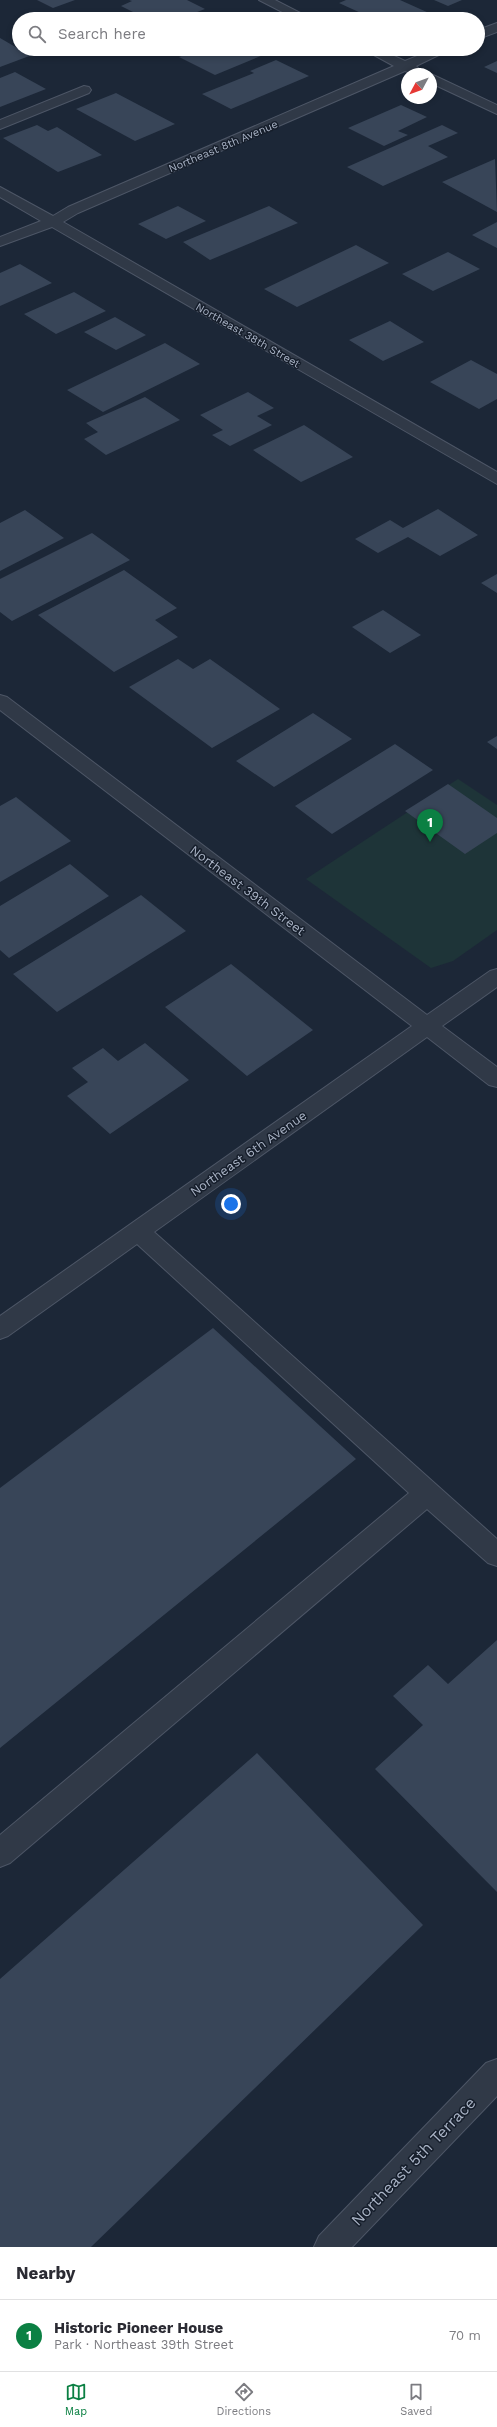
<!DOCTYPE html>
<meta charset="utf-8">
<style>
body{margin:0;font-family:"Work Sans",sans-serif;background:#f2f2f3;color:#2b2b33}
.compass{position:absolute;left:401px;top:68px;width:36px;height:36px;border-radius:50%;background:#fff;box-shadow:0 2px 6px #0003;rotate:229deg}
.you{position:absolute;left:231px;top:1204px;width:14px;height:14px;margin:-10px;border:3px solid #fff;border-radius:50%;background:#1a73e8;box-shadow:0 0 0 6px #1a73e833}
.badge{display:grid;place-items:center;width:26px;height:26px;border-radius:50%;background:#0b8043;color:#fff;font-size:13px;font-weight:700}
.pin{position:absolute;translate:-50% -33px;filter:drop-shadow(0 1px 2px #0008)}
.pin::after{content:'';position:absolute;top:21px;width:14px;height:12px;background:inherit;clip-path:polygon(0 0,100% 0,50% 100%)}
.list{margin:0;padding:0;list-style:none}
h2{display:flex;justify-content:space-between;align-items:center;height:52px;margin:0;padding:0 16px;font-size:17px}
h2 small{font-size:13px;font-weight:400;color:#7c7c81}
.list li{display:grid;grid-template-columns:26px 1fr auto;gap:12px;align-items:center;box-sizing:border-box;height:72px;padding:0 16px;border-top:1px solid #e1e1e2}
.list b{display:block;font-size:15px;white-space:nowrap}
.list p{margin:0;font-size:13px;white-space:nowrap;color:#7c7c81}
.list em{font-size:13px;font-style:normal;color:#7c7c81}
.icon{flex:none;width:22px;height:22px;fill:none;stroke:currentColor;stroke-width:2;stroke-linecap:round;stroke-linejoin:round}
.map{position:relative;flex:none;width:497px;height:2247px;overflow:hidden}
.search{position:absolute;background:#fff;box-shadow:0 2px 6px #0003;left:12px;right:12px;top:12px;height:44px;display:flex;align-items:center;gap:10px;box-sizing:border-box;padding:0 14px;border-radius:22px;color:#7c7c81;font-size:15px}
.sheet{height:124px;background:#fff}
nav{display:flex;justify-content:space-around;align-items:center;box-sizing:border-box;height:56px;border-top:1px solid #e1e1e2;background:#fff;font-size:11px;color:#7c7c81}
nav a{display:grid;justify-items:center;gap:2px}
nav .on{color:#0b8043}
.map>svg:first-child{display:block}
.green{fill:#1e3438}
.building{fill:#384558}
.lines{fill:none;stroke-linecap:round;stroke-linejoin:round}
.minor-casing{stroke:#4d5666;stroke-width:2}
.minor{fill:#303947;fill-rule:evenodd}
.labels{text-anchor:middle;stroke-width:3;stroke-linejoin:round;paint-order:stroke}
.far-street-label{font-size:11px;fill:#a9b3c5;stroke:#161e2b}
.street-label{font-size:13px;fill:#a9b3c5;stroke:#161e2b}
.near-street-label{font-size:16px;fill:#a9b3c5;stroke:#161e2b}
</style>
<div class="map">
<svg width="497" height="2247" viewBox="0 0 497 2247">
<rect width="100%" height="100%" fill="#1c2737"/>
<!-- green -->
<path class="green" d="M458,779L497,805V930L453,961L431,968L306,879Z"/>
<!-- building -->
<path class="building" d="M37,0H75L53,8Z
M129,0H187L205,9L179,19H147L121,6L132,1Z
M346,0H400L429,13L415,19H374L339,3Z
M434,0H462L448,6Z
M0,38L19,49L32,55L0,67Z
M199,49H221L226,52L232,49L275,50L215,75L179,57Z
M276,60L309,76L231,109L202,94L254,73L250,71Z
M497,61V73L484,67Z
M15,72L46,89L0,107V78Z
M116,93L175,124L135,141L76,109Z
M401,105L427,117L398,131L408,135L384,146L348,128Z
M37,125L48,131L57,127L102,155L58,172L3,138Z
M442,125L458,133L428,146L448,157L383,186L347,167Z
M495,159L497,212L442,182Z
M178,206L206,221L166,239L138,224Z
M269,206L298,223L210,260L183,242Z
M497,222V248L472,235Z
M356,245L389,263L297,307L264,289Z
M448,252L480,269L433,291L402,274Z
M20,264L52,283L0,306V273Z
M74,292L106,311L56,334L24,314Z
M115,317L146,335L116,350L84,332Z
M390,321L424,342L383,361L349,340Z
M165,343L200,364L103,412L67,390Z
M471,360L497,374V399L479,409L430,382Z
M248,392L274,408L257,416L272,425L230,446L212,435L223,430L200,415Z
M145,397L180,420L106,455L84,439L98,432L86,423Z
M304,425L353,457L301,482L253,450Z
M438,509L478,535L440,556L408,537L378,553L355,539L390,520L403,528Z
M25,510L64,538L0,571V523Z
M92,533L130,560L12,621L0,612V579Z
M124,570L177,608L155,620L178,637L114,672L38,615Z
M497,574V593L481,583Z
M383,610L421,635L390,653L352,627Z
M178,659L193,669L210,659L280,709L212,748L129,687Z
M313,713L352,739L274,787L236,761Z
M497,736V749L487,742Z
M395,744L433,770L332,834L295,806Z
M448,784L497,818V833L465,854L405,811Z
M16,797L71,841L0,882V806Z
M70,864L109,896L9,958L0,950V906Z
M141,895L186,931L57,1012L13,974Z
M231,964L313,1030L247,1076L165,1007Z
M145,1043L189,1080L110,1134L67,1096L88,1082L72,1068L103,1048L118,1061Z
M213,1328L356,1459L0,1748V1488Z
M497,1640V1892L375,1769L423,1725L393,1696L428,1665L448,1684Z
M257,1753L423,1925L91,2247H0V1979Z"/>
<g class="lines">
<!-- minor casing -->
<g class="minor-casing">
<path id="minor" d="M259,0H275L312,19H296Z
M497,23V32L478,39V30Z
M363,49H379L405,61L434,49H451L416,66L420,70L418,73L413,74L405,71L78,213L63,222L497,472V484L52,227L0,246V237L41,221L0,197V187L53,216L68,207L394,66Z
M431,74L497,105V114L431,83Z
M84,86L89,87L91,90L89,93L0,129V120Z
M0,695L7,697L427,1015L490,971L497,969V987L442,1026L497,1067V1087L489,1085L427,1037L154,1232L497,1539V1566L488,1563L427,1509L10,1863L0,1867V1835L409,1493L137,1244L8,1336L0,1339V1316L412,1026L0,710Z
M497,2059V2096L352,2247H314L319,2236L486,2063Z"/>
</g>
<!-- minor -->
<use href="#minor" class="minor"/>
</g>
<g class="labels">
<!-- far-street labels -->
<g class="far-street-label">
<text transform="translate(223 146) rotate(-23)" y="4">Northeast 8th Avenue</text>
<text transform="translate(248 335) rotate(30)" y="4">Northeast 38th Street</text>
</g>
<!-- street labels -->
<g class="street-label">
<text transform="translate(248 890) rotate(37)" y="5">Northeast 39th Street</text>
<text transform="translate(248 1153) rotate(-35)" y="5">Northeast 6th Avenue</text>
</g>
<!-- near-street labels -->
<g class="near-street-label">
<text transform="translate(413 2161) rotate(-46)" y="6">Northeast 5th Terrace</text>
</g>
</g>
</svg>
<svg class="compass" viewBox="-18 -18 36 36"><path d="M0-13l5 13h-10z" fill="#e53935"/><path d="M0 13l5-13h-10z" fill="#7c7c81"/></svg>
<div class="you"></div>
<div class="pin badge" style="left:430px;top:842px">1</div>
<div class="search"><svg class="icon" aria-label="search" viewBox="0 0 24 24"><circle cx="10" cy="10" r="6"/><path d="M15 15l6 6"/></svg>Search here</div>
</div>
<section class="sheet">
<h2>Nearby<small></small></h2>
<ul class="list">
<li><span class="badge">1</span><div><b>Historic Pioneer House</b><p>Park · Northeast 39th Street</p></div><em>70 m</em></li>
</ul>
</section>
<nav>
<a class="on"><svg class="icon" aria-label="map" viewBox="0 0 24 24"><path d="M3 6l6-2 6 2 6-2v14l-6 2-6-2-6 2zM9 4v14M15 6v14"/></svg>Map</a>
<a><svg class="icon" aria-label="directions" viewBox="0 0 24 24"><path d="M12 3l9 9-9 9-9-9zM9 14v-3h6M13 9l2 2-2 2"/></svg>Directions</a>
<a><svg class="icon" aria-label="saved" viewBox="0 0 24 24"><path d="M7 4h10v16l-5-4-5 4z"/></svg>Saved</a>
</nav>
